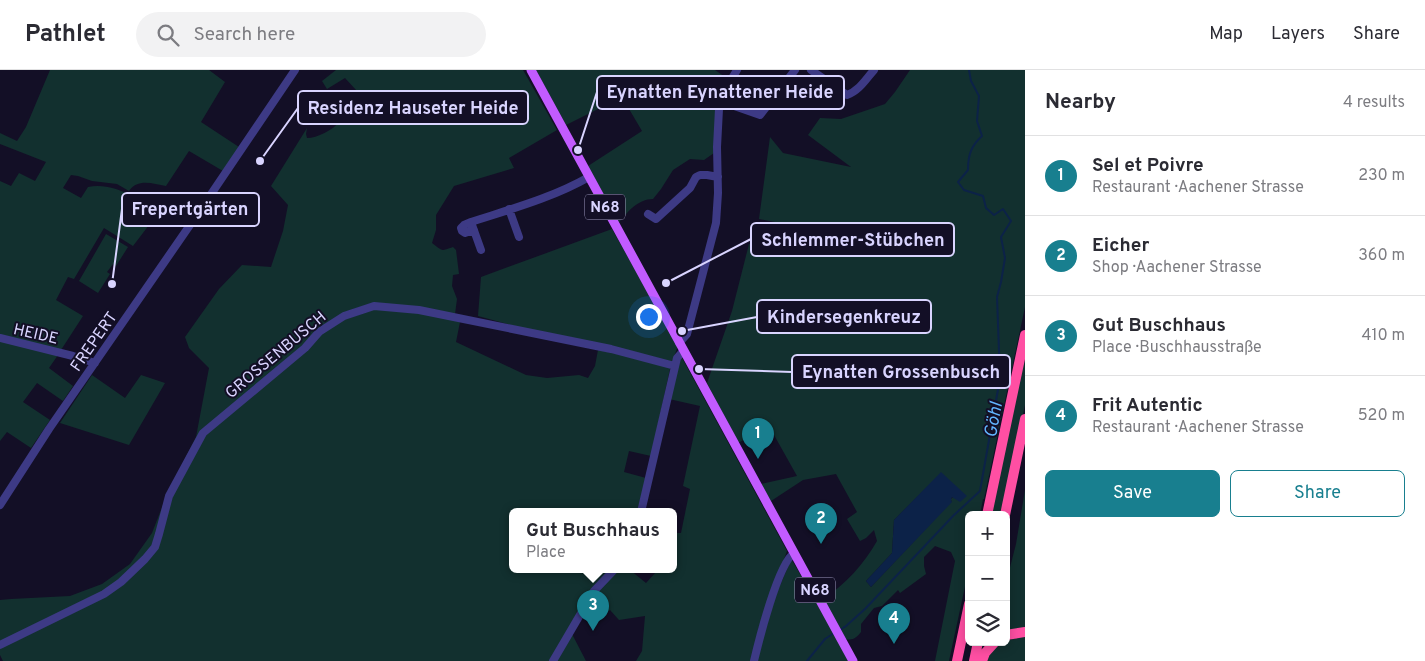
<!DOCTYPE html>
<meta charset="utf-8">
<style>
body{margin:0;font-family:Overpass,sans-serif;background:#f2f2f3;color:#2b2b33}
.controls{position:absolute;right:15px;bottom:15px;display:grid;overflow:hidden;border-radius:8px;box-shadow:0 2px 12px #0003}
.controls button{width:45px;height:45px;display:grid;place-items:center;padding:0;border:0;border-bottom:1px solid #e1e1e2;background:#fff;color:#2b2b33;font:25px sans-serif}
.you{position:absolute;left:648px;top:246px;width:18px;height:18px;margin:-12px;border:4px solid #fff;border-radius:50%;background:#1a73e8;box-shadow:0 0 0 8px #1a73e833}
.badge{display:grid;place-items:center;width:32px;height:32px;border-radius:50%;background:#187f8f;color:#fff;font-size:16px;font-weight:700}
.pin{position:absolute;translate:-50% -41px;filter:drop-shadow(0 1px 2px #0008)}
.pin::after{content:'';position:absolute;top:26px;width:18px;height:15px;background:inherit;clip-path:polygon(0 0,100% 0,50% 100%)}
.popup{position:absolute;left:509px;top:438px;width:168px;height:65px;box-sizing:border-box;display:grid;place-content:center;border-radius:8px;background:#fff;filter:drop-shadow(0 1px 4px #0005);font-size:16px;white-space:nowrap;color:#7c7c81}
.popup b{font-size:19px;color:#2b2b33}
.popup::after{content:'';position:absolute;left:50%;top:100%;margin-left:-10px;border:10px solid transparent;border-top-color:#fff}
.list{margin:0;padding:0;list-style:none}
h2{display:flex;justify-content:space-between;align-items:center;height:65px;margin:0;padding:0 20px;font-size:21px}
h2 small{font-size:16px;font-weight:400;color:#7c7c81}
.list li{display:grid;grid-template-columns:32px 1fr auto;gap:15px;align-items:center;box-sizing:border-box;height:80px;padding:0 20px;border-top:1px solid #e1e1e2}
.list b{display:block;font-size:19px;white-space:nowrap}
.list p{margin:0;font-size:16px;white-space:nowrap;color:#7c7c81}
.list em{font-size:16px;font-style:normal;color:#7c7c81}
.actions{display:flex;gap:10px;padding:15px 20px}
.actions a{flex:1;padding:11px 0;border:1px solid #187f8f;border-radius:8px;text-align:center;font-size:18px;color:#187f8f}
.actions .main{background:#187f8f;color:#fff}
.icon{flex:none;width:28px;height:28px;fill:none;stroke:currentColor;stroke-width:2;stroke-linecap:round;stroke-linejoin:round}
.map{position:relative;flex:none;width:1025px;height:591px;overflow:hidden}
header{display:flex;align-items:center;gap:30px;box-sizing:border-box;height:70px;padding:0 25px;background:#fff;border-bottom:1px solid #e1e1e2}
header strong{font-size:24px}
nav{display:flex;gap:28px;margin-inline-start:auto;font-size:18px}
.search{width:350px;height:45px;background:#f2f2f3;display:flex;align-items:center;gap:12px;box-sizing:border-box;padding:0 18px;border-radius:28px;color:#7c7c81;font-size:19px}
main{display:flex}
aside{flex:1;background:#fff}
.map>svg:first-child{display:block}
.green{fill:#12302f;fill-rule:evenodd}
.water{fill:#0c2248}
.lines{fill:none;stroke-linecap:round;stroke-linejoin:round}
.stream{stroke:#0c2248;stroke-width:2}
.minor{stroke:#3d3a85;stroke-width:8}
.major{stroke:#c25bff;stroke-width:9}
.highway{stroke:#ff4fa3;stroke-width:10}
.labels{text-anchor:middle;stroke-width:4;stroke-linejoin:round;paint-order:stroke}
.shield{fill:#130f26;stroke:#9e99be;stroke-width:1}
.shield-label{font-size:15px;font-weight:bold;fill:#d9d4ff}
.street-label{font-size:16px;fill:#d9d4ff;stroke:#130f26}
.water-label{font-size:18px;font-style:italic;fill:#62b6ff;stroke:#130f26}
.leader{fill:none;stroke:#d9d4ff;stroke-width:2}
.callout-dot{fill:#d9d4ff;stroke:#130f26;stroke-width:2}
.callout{fill:#130f26;stroke:#d9d4ff;stroke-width:2}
.callout-label{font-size:18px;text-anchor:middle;font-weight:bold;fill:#d9d4ff}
</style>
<header>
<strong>Pathlet</strong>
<div class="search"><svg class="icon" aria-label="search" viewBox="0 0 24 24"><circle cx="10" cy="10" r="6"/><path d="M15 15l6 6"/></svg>Search here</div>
<nav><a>Map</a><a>Layers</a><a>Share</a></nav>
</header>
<main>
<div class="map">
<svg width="1025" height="591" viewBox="0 0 1025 591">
<rect width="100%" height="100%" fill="#130f26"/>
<!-- green -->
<path class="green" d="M50,0H209L225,12L201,52L239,77L223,101L189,81L166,116C153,114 138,108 129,121L117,114L92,111L78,106L71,105L63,118L81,128L88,117C115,112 137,129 159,142L133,176L104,158L74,209L68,207L56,230L83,246L61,280L0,266V111L11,116L19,103L35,111L46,92L0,74V63L17,71L26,57Z
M336,0H523L557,60L509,88L514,98L454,116L436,145V160L432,173C444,182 440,181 453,177L456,180L459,204L453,205L452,216L457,229L455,244L460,252L456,272L526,305L547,308L579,305L588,308L595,296L598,280L669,295L670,299L651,386L629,381L624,402L646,408L637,442H513V500H610L550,591H3L0,585V530L11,529L70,526L102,514L130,494L152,463L168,422L196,367L209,298L189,278L185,267L219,219L242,195L271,197L283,161L288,135L271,116L307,58L306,64L307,68C317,68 333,60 339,52C346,43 351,31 357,21L345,8L327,19L322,11Z
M536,0H715L728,9L718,26L714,83L704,90L690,89L673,100L661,119L653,129C638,129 627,142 618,154L588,96L642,61L622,27L566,55Z
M910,0H1025V237L984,429H983L980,445H969V498L949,591H935L955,491L951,482L935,476L924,487V496L926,504L900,523L898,520L882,536L874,538L861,554V562C857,567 853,571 846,569L823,529C845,515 864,494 877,471L874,460L866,468L860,471L847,449L857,442L836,404L803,410L771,431L761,414L797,406L769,356L738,373L707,313L732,241L749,174L789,182L795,156L759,149L770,67L783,83L851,97L808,65L820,48L841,49L885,34L895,22ZM941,403L953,427L950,430L952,431L871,517L866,511L892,483L894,450Z
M612,159L678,276L672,292L599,279L478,246L481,207Z
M106,164L128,177L116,196L113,194L107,202L110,204L98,223L79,211Z
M0,271L58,285L49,298L73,316L63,331L37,313L23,332L50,350L31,378L7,362L0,371Z
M681,286L787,481L759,557L751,591H636L642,581L645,546L619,550L610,540L605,544L593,529L598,520L618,500H630L646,513L656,502L654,500H673V463H681L690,419L683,416L700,336L669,329Z
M1025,290V335L1002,445H991L1021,304Z
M92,305L125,328L141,305L165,313L129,375L60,353Z
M1025,420V558L1006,561V513L1016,474Z
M791,490L793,492L832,559L848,591H756L769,541Z
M572,564L586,591H555Z
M1022,566H1025V591H986C992,576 1008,570 1022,566Z"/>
<!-- water -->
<path class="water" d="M941,402L967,426L960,432L952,427L951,430L952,432L871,517L866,511L892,483L894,450Z"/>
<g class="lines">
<!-- stream -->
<path class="stream" d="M840,560L846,556L865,539L954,445L980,421L1000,308L997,227L1001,212L1005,188L1001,167L1011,151L1003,139L994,145L986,138L983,126L964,120L958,112L968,100C968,85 971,76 982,66L977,51L979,26L971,11L969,0
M807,591L825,569L834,563"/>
<!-- minor -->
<path class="minor" d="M811,0L847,25C859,21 866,9 874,0
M720,31L760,45L795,0
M509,139L519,167
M648,144L656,149L690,118L696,107L700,105H707L718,107
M471,152L464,155L461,158L462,161L465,163L474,160
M481,180L471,152C511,139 552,128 589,107
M0,268L73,286L95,293
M679,273L687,264L716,153L718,123L717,77L719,39L722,25L737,0
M0,435L49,359L199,142L295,0
M641,442L677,288L683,281
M0,575L104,524L121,512L145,489L155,477L159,464L169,426L203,363L305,278L319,262L344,246L374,236L419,240L611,279L675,296
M553,591L594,521L614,500
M754,591C759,570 778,494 794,483"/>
<!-- major -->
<path class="major" d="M531,0L853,591"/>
<!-- highway -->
<path class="highway" d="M987,445L1025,265
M1005,445L1025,349
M1006,565L1025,562
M957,591L969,534
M974,591L978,572
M982,591L985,583L995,572"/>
</g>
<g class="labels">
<!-- shield labels -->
<g class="shield">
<rect x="585" y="124.5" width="40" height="25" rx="4"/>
<rect x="795" y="507.5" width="40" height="25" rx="4"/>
</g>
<g class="shield-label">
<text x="605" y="142">N68</text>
<text x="815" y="525">N68</text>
</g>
<!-- street labels -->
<g class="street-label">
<text transform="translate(36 263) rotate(13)" y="6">HEIDE</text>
<text transform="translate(93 271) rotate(-55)" y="6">FREPERT</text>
<text transform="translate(275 284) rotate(-40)" y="6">GROSSENBUSCH</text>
</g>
<!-- water labels -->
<g class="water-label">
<text transform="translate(993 350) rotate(-80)" y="6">Göhl</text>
</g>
</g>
<!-- callouts -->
<path class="leader" d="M578 80L597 22M260 91L298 38M112 214L122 139M666 213L751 169M682 261L757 247M699 299L792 302"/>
<g class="callout-dot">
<circle cx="578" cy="80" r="5"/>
<circle cx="260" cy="91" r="5"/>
<circle cx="112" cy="214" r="5"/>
<circle cx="666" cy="213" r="5"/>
<circle cx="682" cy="261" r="5"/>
<circle cx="699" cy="299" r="5"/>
</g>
<g class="callout">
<rect x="597" y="6" width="247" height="33" rx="5"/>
<rect x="298" y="21" width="230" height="33" rx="5"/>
<rect x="122" y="123" width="137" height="33" rx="5"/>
<rect x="751" y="153" width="203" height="33" rx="5"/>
<rect x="757" y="230" width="174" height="33" rx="5"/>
<rect x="792" y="285" width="218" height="33" rx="5"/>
</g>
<g class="callout-label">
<text x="720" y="28">Eynatten Eynattener Heide</text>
<text x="413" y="44">Residenz Hauseter Heide</text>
<text x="190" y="145">Frepertgärten</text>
<text x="853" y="176">Schlemmer-Stübchen</text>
<text x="844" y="253">Kindersegenkreuz</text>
<text x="901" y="308">Eynatten Grossenbusch</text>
</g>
</svg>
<div class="controls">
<button>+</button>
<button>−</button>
<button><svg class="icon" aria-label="layers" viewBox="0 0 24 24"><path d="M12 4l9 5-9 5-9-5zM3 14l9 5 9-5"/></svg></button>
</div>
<div class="you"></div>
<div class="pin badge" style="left:758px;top:389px">1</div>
<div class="pin badge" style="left:821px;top:474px">2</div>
<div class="pin badge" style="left:593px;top:561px">3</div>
<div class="popup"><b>Gut Buschhaus</b>Place</div>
<div class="pin badge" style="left:894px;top:574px">4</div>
</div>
<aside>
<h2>Nearby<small>4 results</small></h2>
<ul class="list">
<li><span class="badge">1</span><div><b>Sel et Poivre</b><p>Restaurant · Aachener Strasse</p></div><em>230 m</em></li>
<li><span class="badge">2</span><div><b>Eicher</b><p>Shop · Aachener Strasse</p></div><em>360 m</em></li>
<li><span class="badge">3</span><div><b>Gut Buschhaus</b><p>Place · Buschhausstraße</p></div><em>410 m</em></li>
<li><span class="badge">4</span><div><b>Frit Autentic</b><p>Restaurant · Aachener Strasse</p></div><em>520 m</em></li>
</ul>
<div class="actions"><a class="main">Save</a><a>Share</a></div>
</aside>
</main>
